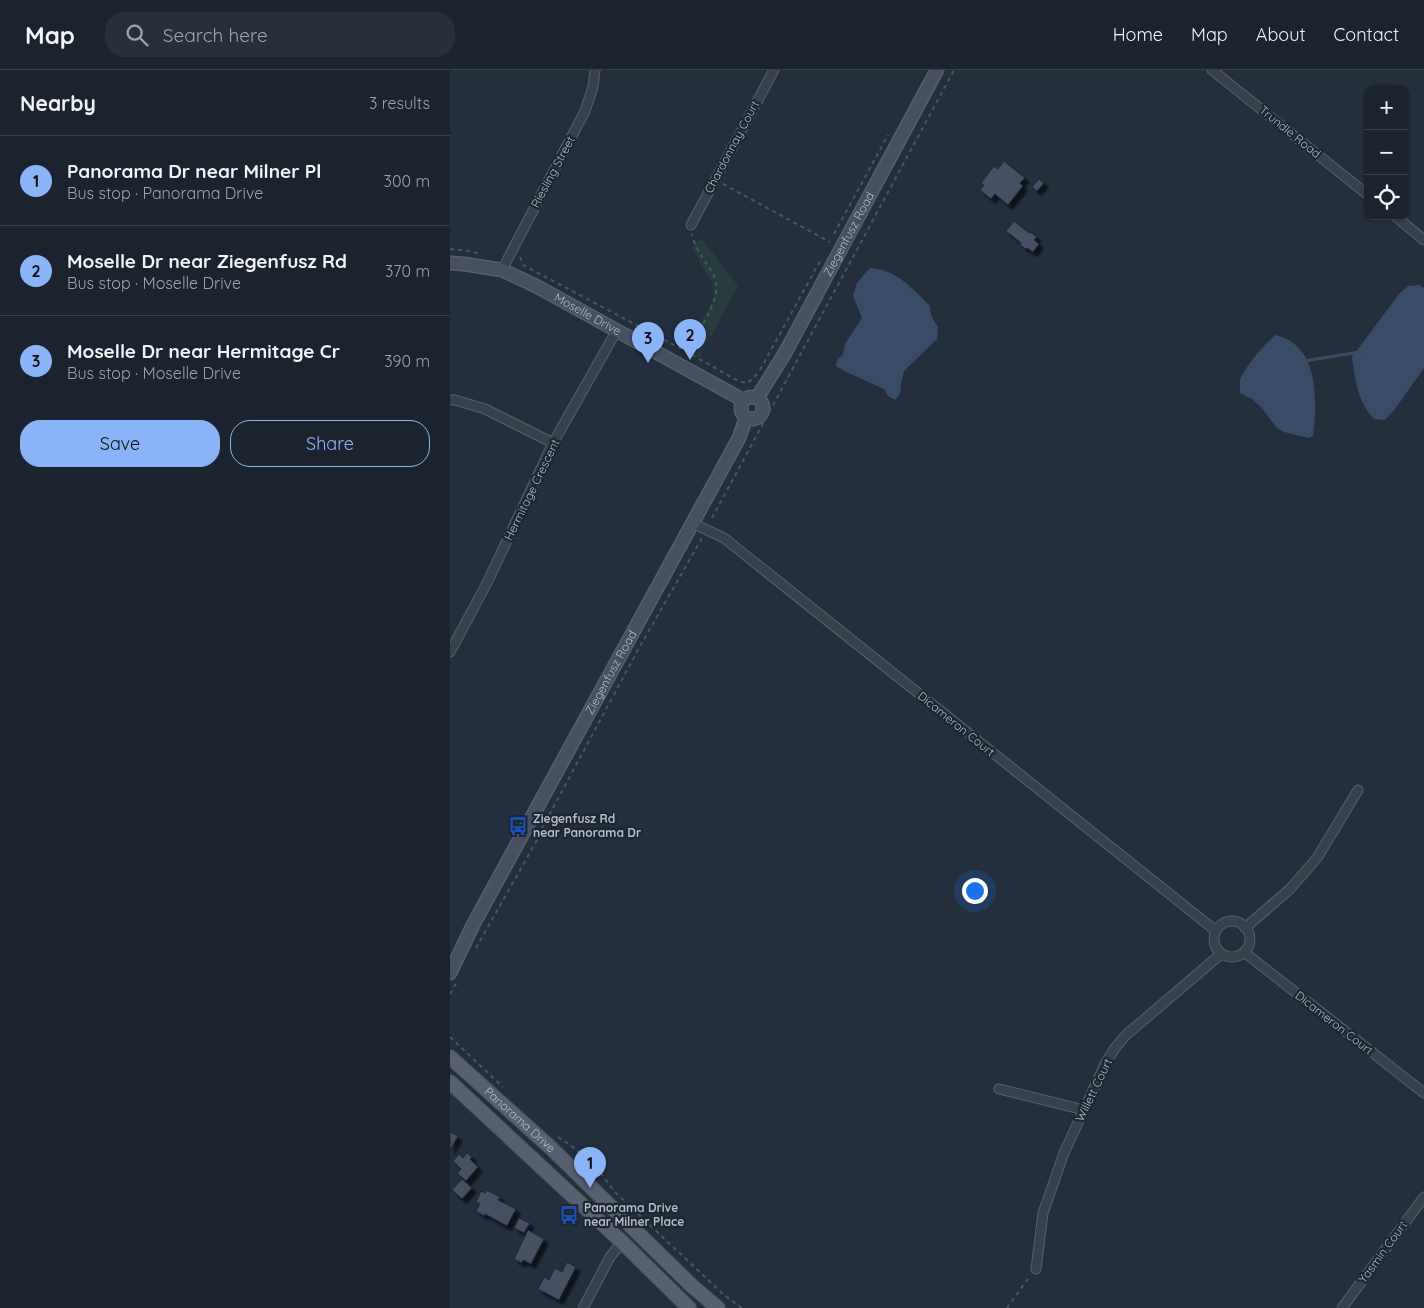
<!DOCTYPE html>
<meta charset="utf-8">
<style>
body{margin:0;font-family:Quicksand,sans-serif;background:#282f3a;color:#f1f3f6}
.controls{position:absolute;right:15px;top:15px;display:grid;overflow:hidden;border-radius:10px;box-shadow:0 1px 4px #0004}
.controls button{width:45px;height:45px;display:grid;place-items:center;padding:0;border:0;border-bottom:1px solid #39404a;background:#1b232e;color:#f1f3f6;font:25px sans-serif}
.you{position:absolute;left:524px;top:820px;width:18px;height:18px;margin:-12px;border:4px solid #fff;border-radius:50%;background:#1a73e8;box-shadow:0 0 0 8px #1a73e833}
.badge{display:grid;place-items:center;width:32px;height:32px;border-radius:50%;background:#8ab4f8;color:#111;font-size:16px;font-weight:700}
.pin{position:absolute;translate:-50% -41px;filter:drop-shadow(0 1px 2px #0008)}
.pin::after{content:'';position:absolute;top:26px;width:18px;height:15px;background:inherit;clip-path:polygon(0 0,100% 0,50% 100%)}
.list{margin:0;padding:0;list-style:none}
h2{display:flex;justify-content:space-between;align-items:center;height:65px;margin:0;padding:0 20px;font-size:21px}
h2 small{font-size:16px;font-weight:400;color:#a0a4aa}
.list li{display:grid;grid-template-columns:32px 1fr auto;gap:15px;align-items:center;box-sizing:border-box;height:90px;padding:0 20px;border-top:1px solid #39404a}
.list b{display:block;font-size:19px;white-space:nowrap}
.list p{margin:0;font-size:16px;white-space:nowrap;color:#a0a4aa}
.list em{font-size:16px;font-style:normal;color:#a0a4aa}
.actions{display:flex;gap:10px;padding:15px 20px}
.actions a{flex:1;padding:11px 0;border:1px solid #8ab4f8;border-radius:20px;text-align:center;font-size:18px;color:#8ab4f8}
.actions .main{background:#8ab4f8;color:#111}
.icon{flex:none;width:28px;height:28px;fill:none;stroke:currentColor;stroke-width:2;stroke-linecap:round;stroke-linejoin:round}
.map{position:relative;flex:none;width:974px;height:1238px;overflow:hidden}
header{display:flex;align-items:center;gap:30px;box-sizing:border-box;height:70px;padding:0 25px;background:#1b232e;border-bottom:1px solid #39404a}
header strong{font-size:24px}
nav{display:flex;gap:28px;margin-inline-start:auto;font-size:18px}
.search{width:350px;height:45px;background:#282f3a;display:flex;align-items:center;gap:12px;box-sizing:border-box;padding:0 18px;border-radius:20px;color:#a0a4aa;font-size:19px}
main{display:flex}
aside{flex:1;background:#1b232e}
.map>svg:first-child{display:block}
.green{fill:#263c3f}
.water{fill:#394c67}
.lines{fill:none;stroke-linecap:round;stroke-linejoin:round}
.stream{stroke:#394c67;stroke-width:3}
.building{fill:#455162;stroke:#1f2835;filter:url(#shadow)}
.street-casing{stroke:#565f6c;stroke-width:11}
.secondary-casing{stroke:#565f6c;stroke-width:15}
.primary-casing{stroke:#414a57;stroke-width:16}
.path{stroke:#44595c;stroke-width:2;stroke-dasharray:4 4;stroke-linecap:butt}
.street{stroke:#38414e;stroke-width:9}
.secondary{stroke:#465061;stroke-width:12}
.primary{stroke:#56606e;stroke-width:14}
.labels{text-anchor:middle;stroke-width:4.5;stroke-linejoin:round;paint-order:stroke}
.street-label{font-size:12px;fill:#b4bcc9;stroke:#1d2633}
.poi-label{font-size:12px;font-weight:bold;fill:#b4bcc9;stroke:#1d2633;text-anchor:start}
</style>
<header>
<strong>Map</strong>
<div class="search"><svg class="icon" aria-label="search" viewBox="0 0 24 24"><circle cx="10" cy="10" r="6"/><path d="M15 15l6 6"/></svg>Search here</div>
<nav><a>Home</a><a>Map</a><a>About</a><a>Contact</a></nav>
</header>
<main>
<aside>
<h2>Nearby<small>3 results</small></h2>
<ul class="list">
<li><span class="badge">1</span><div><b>Panorama Dr near Milner Pl</b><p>Bus stop · Panorama Drive</p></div><em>300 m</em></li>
<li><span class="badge">2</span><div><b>Moselle Dr near Ziegenfusz Rd</b><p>Bus stop · Moselle Drive</p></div><em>370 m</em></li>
<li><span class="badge">3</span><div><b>Moselle Dr near Hermitage Cr</b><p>Bus stop · Moselle Drive</p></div><em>390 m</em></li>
</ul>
<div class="actions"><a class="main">Save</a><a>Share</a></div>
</aside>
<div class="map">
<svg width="974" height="1238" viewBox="0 0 974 1238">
<defs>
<filter id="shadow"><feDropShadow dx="4.5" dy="4.5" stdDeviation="1" flood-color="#0009"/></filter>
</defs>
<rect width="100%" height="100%" fill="#242f3e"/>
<!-- green -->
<path class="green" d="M252,169L288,216L249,288L235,280L264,229L262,212L248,189L242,176Z"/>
<!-- water -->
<path class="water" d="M420,198C447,200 461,217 480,236C480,245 483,249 488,257L487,269L454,301L451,313L450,324L445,330L438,326L434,319L394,301L386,296L387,290L393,284L395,274L412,248L403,226L407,213Z
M969,215L974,218V298L945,339L935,350L924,349C908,332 905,310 902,287L949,224L958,216Z
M826,265C870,276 867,331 863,366L859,368L834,362L827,358L811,337L802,329L790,323C790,319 790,315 790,311C793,298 816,272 826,265Z"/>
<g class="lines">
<!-- stream -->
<path class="stream" d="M854,291L910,282"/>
</g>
<!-- building -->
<path class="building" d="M554,91L575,108L570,113L573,116L558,135L545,124L541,129L530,120L534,115L531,113L544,96L548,99Z
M589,109L594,113L587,121L582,117Z
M564,151L579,163L580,162L587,167L584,170L589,174L583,182L577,178L576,179L570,175L571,173L556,161Z
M0,1062L8,1066L0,1080Z
M17,1083L22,1087L20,1089L28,1097L16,1111L7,1103L11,1099L3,1091L9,1084L13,1088Z
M12,1109L22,1118L12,1129L2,1120Z
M37,1120L50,1127L48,1130L66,1139L57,1156L35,1144L34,1146L26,1141L30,1134L26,1132L31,1121L35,1123Z
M69,1148L80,1153L74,1163L64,1158Z
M78,1160L94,1169L81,1194L73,1190L72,1193L64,1189Z
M117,1192L126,1197L109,1230L88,1219L94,1207L99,1210L105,1198L112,1202Z"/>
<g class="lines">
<!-- street casing -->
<g class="street-casing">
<path id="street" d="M762,0L918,125
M945,146L974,170
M241,155L324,0
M52,200L135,41L143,17L145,0
M0,330H5L35,339L103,373
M242,453L274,468L766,861
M0,582L37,513L103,373L167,260
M764 869a18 18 0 1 1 36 0a18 18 0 1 1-36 0Z
M795,858L840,819L867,788L908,720
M794,882L974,1023
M549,1019L634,1040
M586,1199L593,1143L614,1083L655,994L665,978L676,965L771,884
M133,1238L160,1187L172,1172
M892,1238L974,1127"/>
</g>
<!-- secondary casing -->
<g class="secondary-casing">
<g id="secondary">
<path id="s1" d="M0,193L14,194L52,200L86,216L293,330"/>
<circle cx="302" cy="338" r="11"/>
<path id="s2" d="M307,328L335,283L487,0"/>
<path id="s3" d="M0,903L23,855L289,368L296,348"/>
</g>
</g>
<!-- primary casing -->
<g class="primary-casing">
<g id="primary">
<path id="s4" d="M0,987L101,1078L242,1216L268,1238"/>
<path d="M0,1012L172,1172L239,1238"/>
</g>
</g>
<!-- path -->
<path class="path" d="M273,114L380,172
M384,164L438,65
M0,179L20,181L30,184
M70,187L73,195L237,282L290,312L298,313L307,304
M237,281C247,263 275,225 264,206C256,191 246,182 242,164
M310,300L370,191
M262,448L504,0
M26,878L87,770L91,760L189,578L252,468
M0,924L7,912
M0,967L53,1017
M108,1067C122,1076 135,1085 146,1097C153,1105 159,1115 166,1123L274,1225L292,1238
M557,1238L580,1206"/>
<!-- street -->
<use href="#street" class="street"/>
<!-- secondary -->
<use href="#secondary" class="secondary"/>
<!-- primary -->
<use href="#primary" class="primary"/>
</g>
<!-- icons -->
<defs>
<g id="bus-bare" transform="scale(1.5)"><path d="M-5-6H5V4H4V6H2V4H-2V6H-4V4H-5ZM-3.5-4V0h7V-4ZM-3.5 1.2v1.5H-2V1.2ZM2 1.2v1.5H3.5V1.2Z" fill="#1a4fb4" stroke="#1d2633" stroke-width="2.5" paint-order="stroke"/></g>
</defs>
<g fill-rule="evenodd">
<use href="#bus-bare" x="68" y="756"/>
<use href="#bus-bare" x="119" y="1145"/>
</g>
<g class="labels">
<!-- street labels -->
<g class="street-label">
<text transform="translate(840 62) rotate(39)" y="4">Trundle Road</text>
<text transform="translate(282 77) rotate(-62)" y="4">Chardonnay Court</text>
<text transform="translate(103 102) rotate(-62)" y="4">Riesling Street</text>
<text dy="4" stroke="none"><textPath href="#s2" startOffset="188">Ziegenfusz Road</textPath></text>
<text dy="4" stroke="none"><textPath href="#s1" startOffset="149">Moselle Drive</textPath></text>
<text transform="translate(82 420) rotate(-64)" y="4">Hermitage Crescent</text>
<text dy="4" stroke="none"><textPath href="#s3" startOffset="341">Ziegenfusz Road</textPath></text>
<text transform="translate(506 654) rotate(39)" y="4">Dicameron Court</text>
<text transform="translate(884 953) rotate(38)" y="4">Dicameron Court</text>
<text transform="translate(644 1020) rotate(-64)" y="4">Willett Court</text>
<text dy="4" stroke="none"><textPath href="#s4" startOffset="94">Panorama Drive</textPath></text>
<text transform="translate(933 1182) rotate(-54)" y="4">Yasmin Court</text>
</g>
<!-- poi labels -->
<g class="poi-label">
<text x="83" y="753">Ziegenfusz Rd<tspan x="83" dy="14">near Panorama Dr</tspan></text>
<text x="134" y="1142">Panorama Drive<tspan x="134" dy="14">near Milner Place</tspan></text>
</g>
</g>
</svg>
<div class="controls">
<button>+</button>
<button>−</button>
<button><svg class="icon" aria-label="locate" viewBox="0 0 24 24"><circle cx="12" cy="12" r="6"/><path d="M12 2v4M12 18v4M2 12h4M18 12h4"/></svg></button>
</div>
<div class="you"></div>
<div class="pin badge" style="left:140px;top:1118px">1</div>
<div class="pin badge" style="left:240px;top:290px">2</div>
<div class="pin badge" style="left:198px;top:293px">3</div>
</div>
</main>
